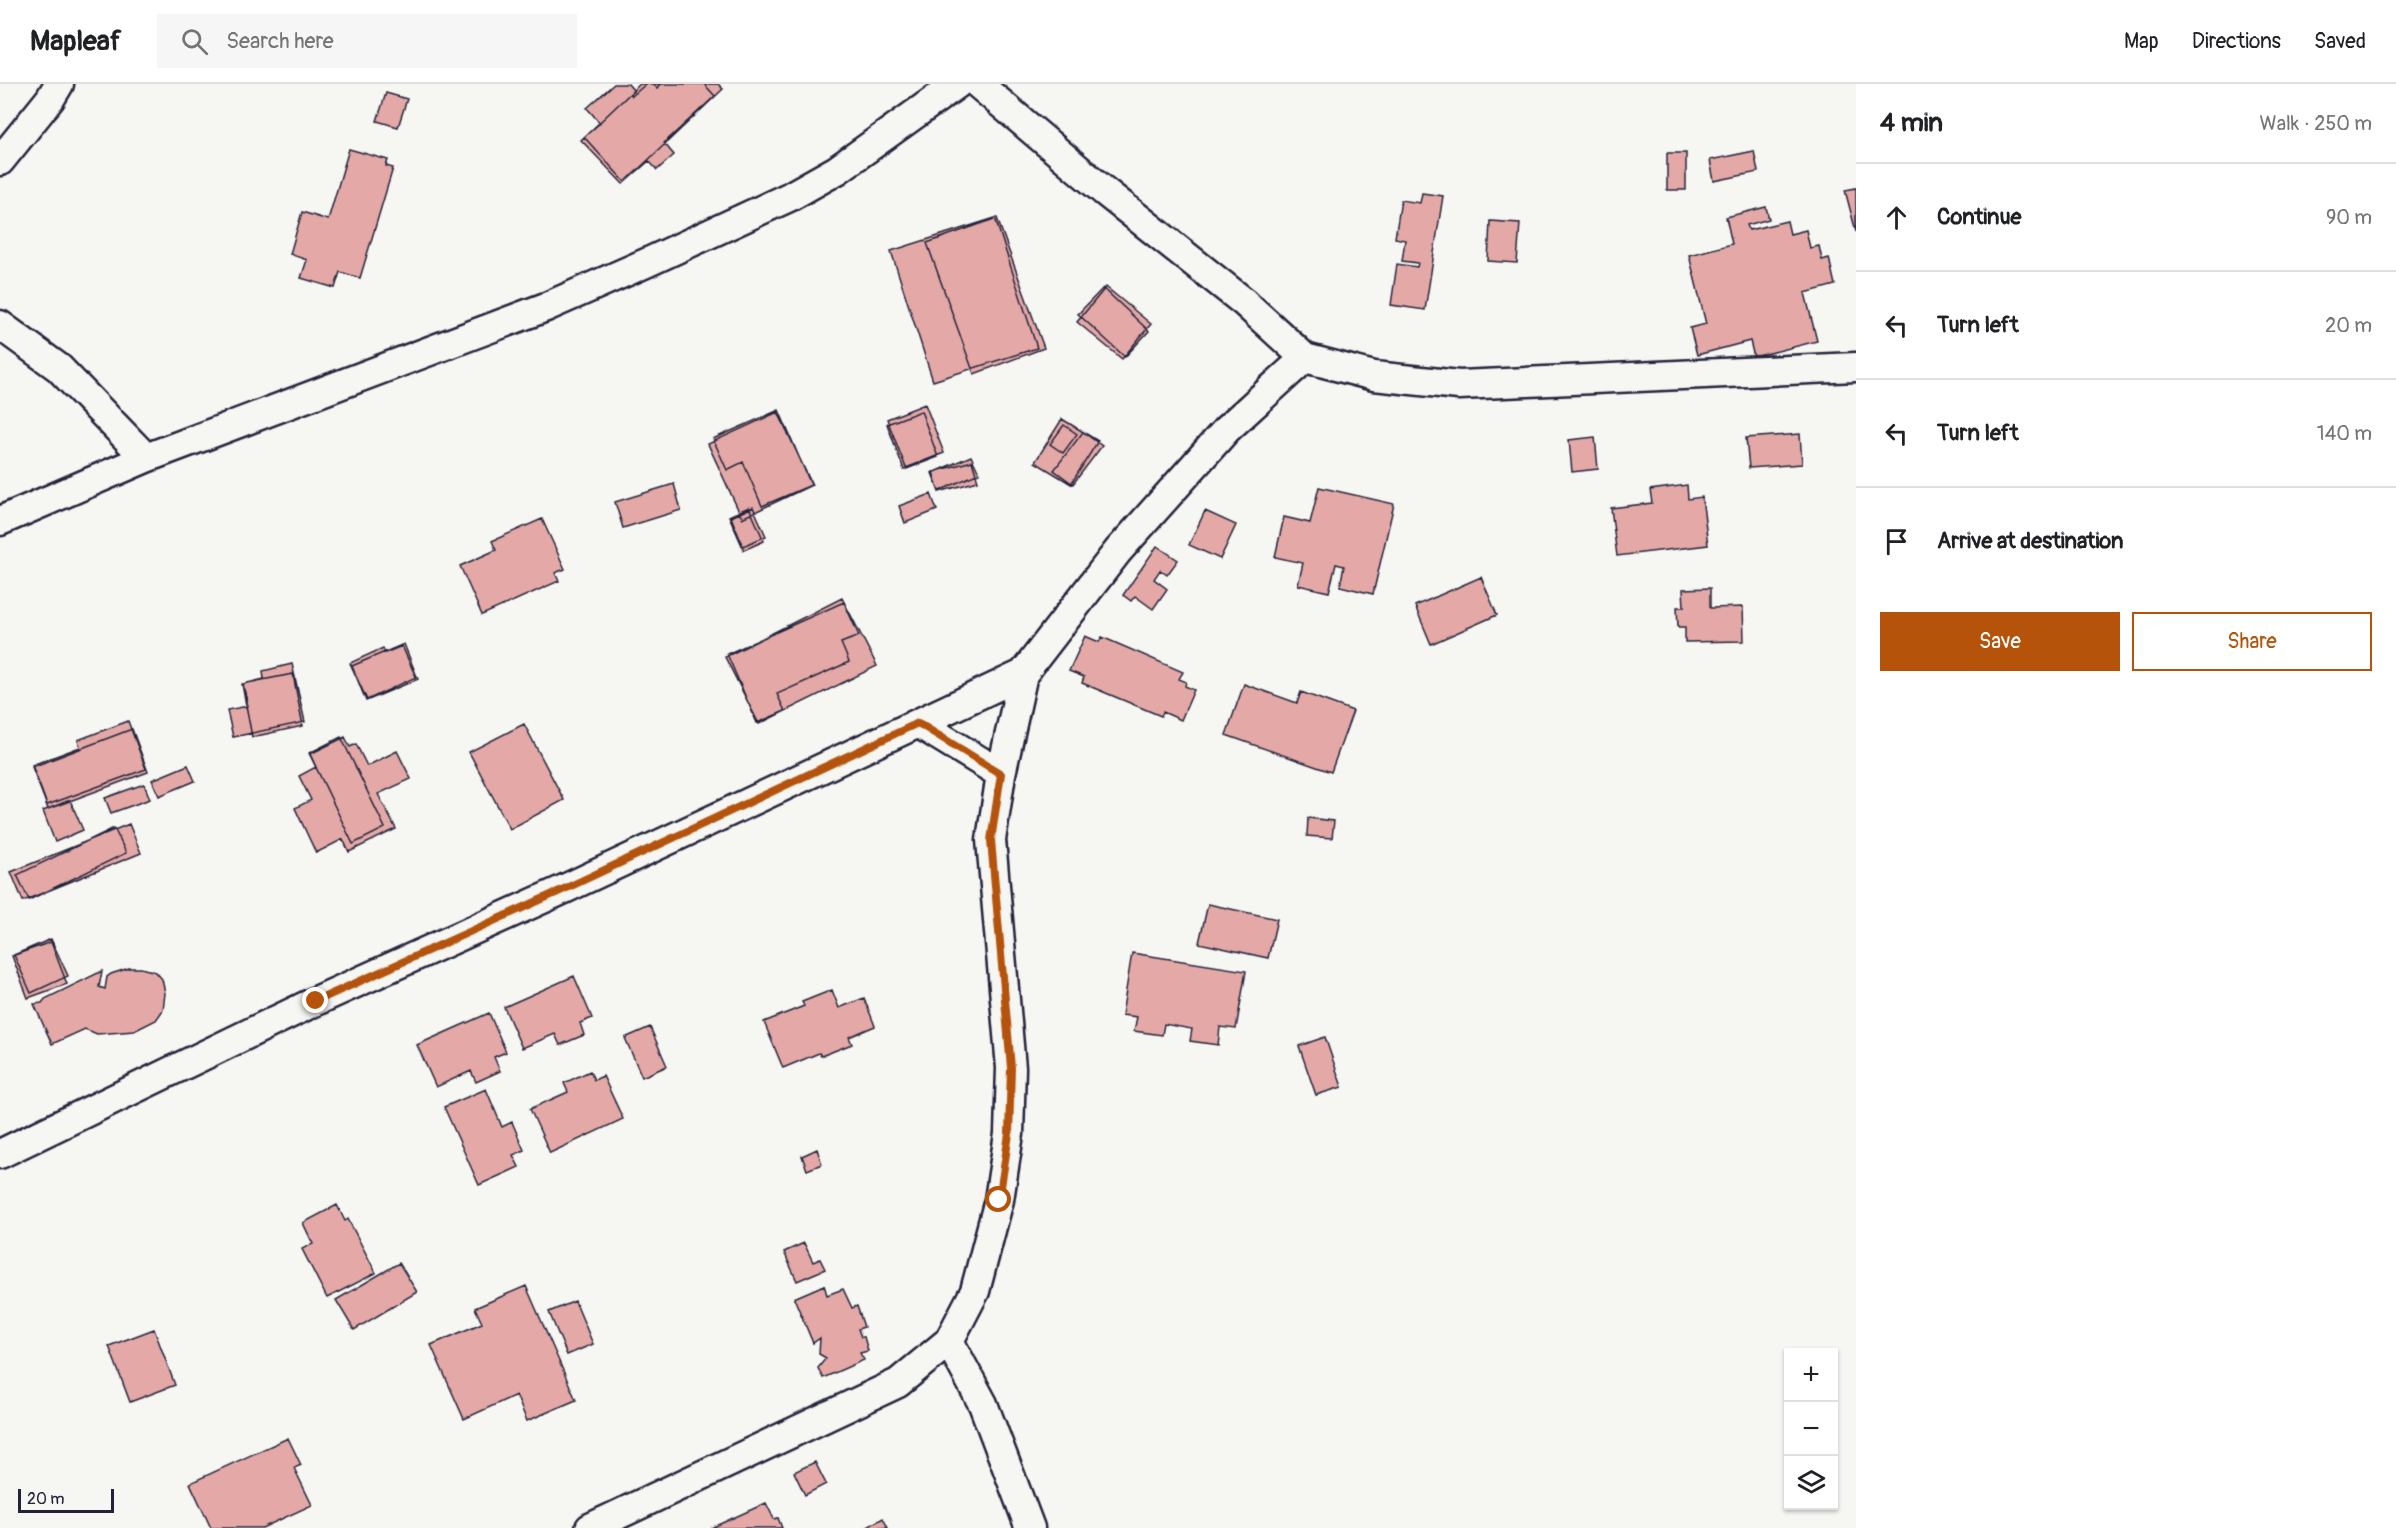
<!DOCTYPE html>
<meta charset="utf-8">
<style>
body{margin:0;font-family:Pangolin,sans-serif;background:#f6f6f6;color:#202124}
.controls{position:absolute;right:18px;bottom:18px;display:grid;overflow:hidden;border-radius:0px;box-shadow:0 2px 4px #0004}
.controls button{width:54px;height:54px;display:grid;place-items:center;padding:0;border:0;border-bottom:2px solid #e0e0e0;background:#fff;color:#202124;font:30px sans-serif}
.scale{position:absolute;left:18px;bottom:15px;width:96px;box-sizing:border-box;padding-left:6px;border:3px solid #22223b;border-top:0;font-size:16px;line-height:21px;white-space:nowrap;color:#22223b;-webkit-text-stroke:4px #f6f6f2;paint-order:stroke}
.stop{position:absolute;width:18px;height:18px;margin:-14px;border:4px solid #b45309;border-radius:50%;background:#fff}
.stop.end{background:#b45309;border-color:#fff;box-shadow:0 2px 6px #0008}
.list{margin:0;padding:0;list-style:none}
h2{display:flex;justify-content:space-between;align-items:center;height:78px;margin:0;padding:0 24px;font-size:26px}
h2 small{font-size:20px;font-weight:400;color:#757577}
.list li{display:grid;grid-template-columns:39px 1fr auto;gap:18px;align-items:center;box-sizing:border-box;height:108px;padding:0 24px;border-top:2px solid #e0e0e0}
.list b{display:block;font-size:22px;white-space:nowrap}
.list em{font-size:20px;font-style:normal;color:#757577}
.actions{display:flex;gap:12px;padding:18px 24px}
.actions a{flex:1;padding:14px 0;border:2px solid #b45309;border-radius:0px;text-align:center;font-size:21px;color:#b45309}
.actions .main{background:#b45309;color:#fff}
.icon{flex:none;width:33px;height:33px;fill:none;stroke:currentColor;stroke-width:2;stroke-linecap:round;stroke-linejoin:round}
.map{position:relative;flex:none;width:1856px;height:1444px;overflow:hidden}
header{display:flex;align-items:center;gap:36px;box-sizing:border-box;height:84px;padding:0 30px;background:#fff;border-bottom:2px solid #e0e0e0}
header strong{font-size:28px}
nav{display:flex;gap:33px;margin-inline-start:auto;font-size:21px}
.search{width:420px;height:54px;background:#f6f6f6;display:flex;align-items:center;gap:15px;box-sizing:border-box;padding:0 21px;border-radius:0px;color:#757577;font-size:22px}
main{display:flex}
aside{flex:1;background:#fff}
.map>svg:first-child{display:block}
.building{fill:#e4a9a7;stroke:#22223b;stroke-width:1.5}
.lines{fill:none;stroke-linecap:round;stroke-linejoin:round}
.minor-casing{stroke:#22223b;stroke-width:33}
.minor{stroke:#f6f6f2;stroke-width:28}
.route{stroke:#b45309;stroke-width:8}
</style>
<header>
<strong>Mapleaf</strong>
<div class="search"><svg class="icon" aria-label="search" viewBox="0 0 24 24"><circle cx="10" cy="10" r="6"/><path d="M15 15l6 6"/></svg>Search here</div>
<nav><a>Map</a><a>Directions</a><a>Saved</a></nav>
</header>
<main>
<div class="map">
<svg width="1856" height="1444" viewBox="0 0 1856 1444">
<rect width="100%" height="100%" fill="#f6f6f2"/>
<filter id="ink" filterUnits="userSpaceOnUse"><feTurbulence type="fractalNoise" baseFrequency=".0167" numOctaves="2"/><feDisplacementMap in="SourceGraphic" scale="12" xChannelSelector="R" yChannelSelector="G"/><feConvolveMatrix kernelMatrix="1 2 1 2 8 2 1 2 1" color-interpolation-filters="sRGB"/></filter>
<g filter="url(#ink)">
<!-- building -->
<path class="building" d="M614,0H628L634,7L630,10L632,12L646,0H653L657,4L660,0H704L715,12L664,59L674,71L657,86L649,77L625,98L584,53L600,39L587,24Z
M640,0H718L723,5L623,100L581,56Z
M386,9L407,15L398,43L377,37Z
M349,65L388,76L386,82L393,84L360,194L340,188L335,204L301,194L307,176L290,170L302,128L328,136Z
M1754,67L1758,88L1714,97L1710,76Z
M1667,69H1686V106H1667Z
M1856,104V148L1845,106Z
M1422,109L1443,112L1425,226L1391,221L1397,180L1417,183L1418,179L1402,177L1405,156L1395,154L1401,116L1420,119Z
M1766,123L1769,135L1747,141L1749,146L1787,137L1790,150L1806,146L1810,164L1819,162L1822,176L1829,174L1835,201L1805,209L1817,257L1754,273L1750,257L1697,271L1690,244L1706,240L1689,171L1732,160L1726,133Z
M995,134L1037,264L933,297L891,167Z
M997,134L1044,264L974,290L927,159Z
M1490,137L1520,139L1517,179L1488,177Z
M1106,203L1151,240L1122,275L1077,238Z
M1103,204L1149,247L1125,273L1078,230Z
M925,320L944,369L906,384L887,335Z
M779,326L811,401L762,422L743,378L727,386L713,355Z
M921,327L938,373L904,386L887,340Z
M778,328L812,401L742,434L708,360Z
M1062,335L1098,357L1071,400L1035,378Z
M1064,341L1077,350L1063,369L1050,360Z
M1083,348L1102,362L1073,400L1054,386Z
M1800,350L1802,380L1749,384L1746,354Z
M1595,353L1598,385L1572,388L1569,356Z
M971,372L979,389L939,407L932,389Z
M972,377L978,397L939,408L933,388Z
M674,400L681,426L623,444L615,418Z
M1687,401L1688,415L1702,413L1708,461L1617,472L1611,424L1652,419L1650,406Z
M1319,403L1394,420L1373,510L1340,502L1344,482L1336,480L1329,508L1298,501L1303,479L1275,473L1284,433L1310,439Z
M931,410L937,426L905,439L899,422Z
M749,423L764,457L744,466L729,432Z
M753,423L766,452L743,462L731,433Z
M1205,427L1236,441L1220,475L1189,461Z
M542,435L565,485L555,489L559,497L482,531L460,482L496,466L492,457Z
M1157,462L1178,476L1167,491L1160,486L1154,495L1167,505L1153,525L1135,512L1131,517L1123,511Z
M1481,493L1497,531L1431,560L1415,522Z
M1710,504V524L1743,523L1744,557L1685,558V543H1678L1677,523H1684L1683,505Z
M842,514L877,582L759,640L725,573Z
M844,518L859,552L841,559L849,578L777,610L785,627L757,639L727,570Z
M1085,552L1099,558L1102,553L1183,588L1179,595L1186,598L1185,602L1194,606L1181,636L1163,628L1161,632L1082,599L1084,593L1069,587Z
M404,560L418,595L366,617L352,582Z
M402,562L416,593L367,616L350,579L383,564L385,569Z
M292,580L305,638L233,653L227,626L248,622L243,600L264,595L263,587Z
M293,590L303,642L252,653L242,600Z
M1244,600L1297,619L1301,608L1353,627L1331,688L1226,651Z
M128,637L146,685L47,721L32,681L80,663L78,656Z
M524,640L564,716L510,745L469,668Z
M132,645L148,688L48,725L32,683Z
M341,653L385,744L353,760L309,669Z
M345,653L350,663L356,660L367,682L397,667L411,695L378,710L396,745L349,768L343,755L316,769L295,724L311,716L299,692L316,683L310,670Z
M188,681L195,697L159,712L152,696Z
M144,700L150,715L111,729L105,714Z
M70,716L83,746L55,758L43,727Z
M1308,734L1334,737L1332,754L1307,752Z
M129,740L141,769L23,817L11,788Z
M114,744L126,769L29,816L17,791Z
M1208,820L1277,835L1268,874L1199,859Z
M51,855L68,892L31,909L14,871Z
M51,858L67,900L28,914L12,872Z
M1132,869L1246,887L1236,945L1220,943L1218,961L1190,957L1192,945L1164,940L1162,951L1134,947L1137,933L1122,931Z
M129,884H141L156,888L162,895L165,909L163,926L156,936L134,947L97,950L85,945L52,960L34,920L42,919L45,915L102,887L99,903L105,905L107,893L111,890Z
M574,892L592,934L580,939L584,951L560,961L555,950L522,964L504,923Z
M832,906L839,924L864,914L875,942L849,953L852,960L821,972L819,969L783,984L764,938L804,922L802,918Z
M489,929L506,968L494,973L500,987L476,998L471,987L436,1003L417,961Z
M650,943L667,982L642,993L625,954Z
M1325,953L1342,1003L1316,1011L1299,962Z
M590,987L594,996L603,992L623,1035L550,1069L530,1025L568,1008L564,999Z
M486,1005L502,1043L512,1038L524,1066L513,1071L519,1083L479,1101L444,1023Z
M817,1065L822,1080L807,1086L802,1072Z
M337,1121L345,1137L348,1135L376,1189L327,1214L302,1165L313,1160L303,1139Z
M804,1159L813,1178L820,1175L825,1185L797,1197L784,1168Z
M399,1179L417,1208L354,1246L336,1216Z
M824,1201L827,1211L843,1205L852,1224L857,1222L864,1243L858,1245L861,1253H864L868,1267L860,1269L864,1276L823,1294L818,1284L826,1274L819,1270L820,1254L813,1259L794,1214Z
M526,1202L576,1316L527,1337L516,1311L464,1335L431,1261L482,1239L475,1224Z
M575,1217L593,1260L567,1271L549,1228Z
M154,1245L175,1301L130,1318L109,1262Z
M288,1354L301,1381L294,1384L312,1421L262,1444H211L190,1399Z
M815,1378L826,1400L805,1411L794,1388Z
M766,1419L774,1435L778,1434L782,1444H711Z
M883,1434L888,1444H866Z"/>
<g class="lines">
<!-- minor casing -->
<g class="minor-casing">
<path id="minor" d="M978,0L1104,107L1244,218L1305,274
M0,77L50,15L59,0
M0,241L59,284L146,374
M0,437L146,374L546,223L646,179L789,113L837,86L957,0
M918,639L1001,690
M0,1070L316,917L560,807L1023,590
M949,1257L983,1320L1030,1444
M590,1444L898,1299L949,1257L975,1207L999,1116L1009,1050L1011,984L991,756L1001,690L1023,590L1118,467L1227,345L1305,274L1374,292L1459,301L1856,283"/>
</g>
<!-- minor -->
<use href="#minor" class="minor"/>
</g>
</g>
<g class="lines" filter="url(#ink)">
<!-- route -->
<path class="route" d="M316,917L560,807L918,639L1001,690L991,756L1011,984L1009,1050L999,1116"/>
</g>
</svg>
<div class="controls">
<button>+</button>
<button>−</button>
<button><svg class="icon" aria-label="layers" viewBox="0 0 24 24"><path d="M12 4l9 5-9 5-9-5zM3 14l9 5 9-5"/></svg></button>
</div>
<div class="scale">20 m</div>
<div class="stop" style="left:999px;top:1116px"></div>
<div class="stop end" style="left:316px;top:917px"></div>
</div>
<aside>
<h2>4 min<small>Walk · 250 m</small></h2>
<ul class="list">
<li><svg class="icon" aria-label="ahead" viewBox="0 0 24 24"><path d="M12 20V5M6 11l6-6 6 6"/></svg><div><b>Continue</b></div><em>90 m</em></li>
<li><svg class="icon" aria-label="left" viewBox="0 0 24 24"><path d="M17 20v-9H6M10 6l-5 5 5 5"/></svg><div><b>Turn left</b></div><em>20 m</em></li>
<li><svg class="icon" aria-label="left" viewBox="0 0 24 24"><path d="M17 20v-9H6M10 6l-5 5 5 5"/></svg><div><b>Turn left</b></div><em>140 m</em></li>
<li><svg class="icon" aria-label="arrive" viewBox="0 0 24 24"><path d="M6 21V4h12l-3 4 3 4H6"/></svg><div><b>Arrive at destination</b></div></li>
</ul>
<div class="actions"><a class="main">Save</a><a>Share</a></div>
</aside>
</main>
